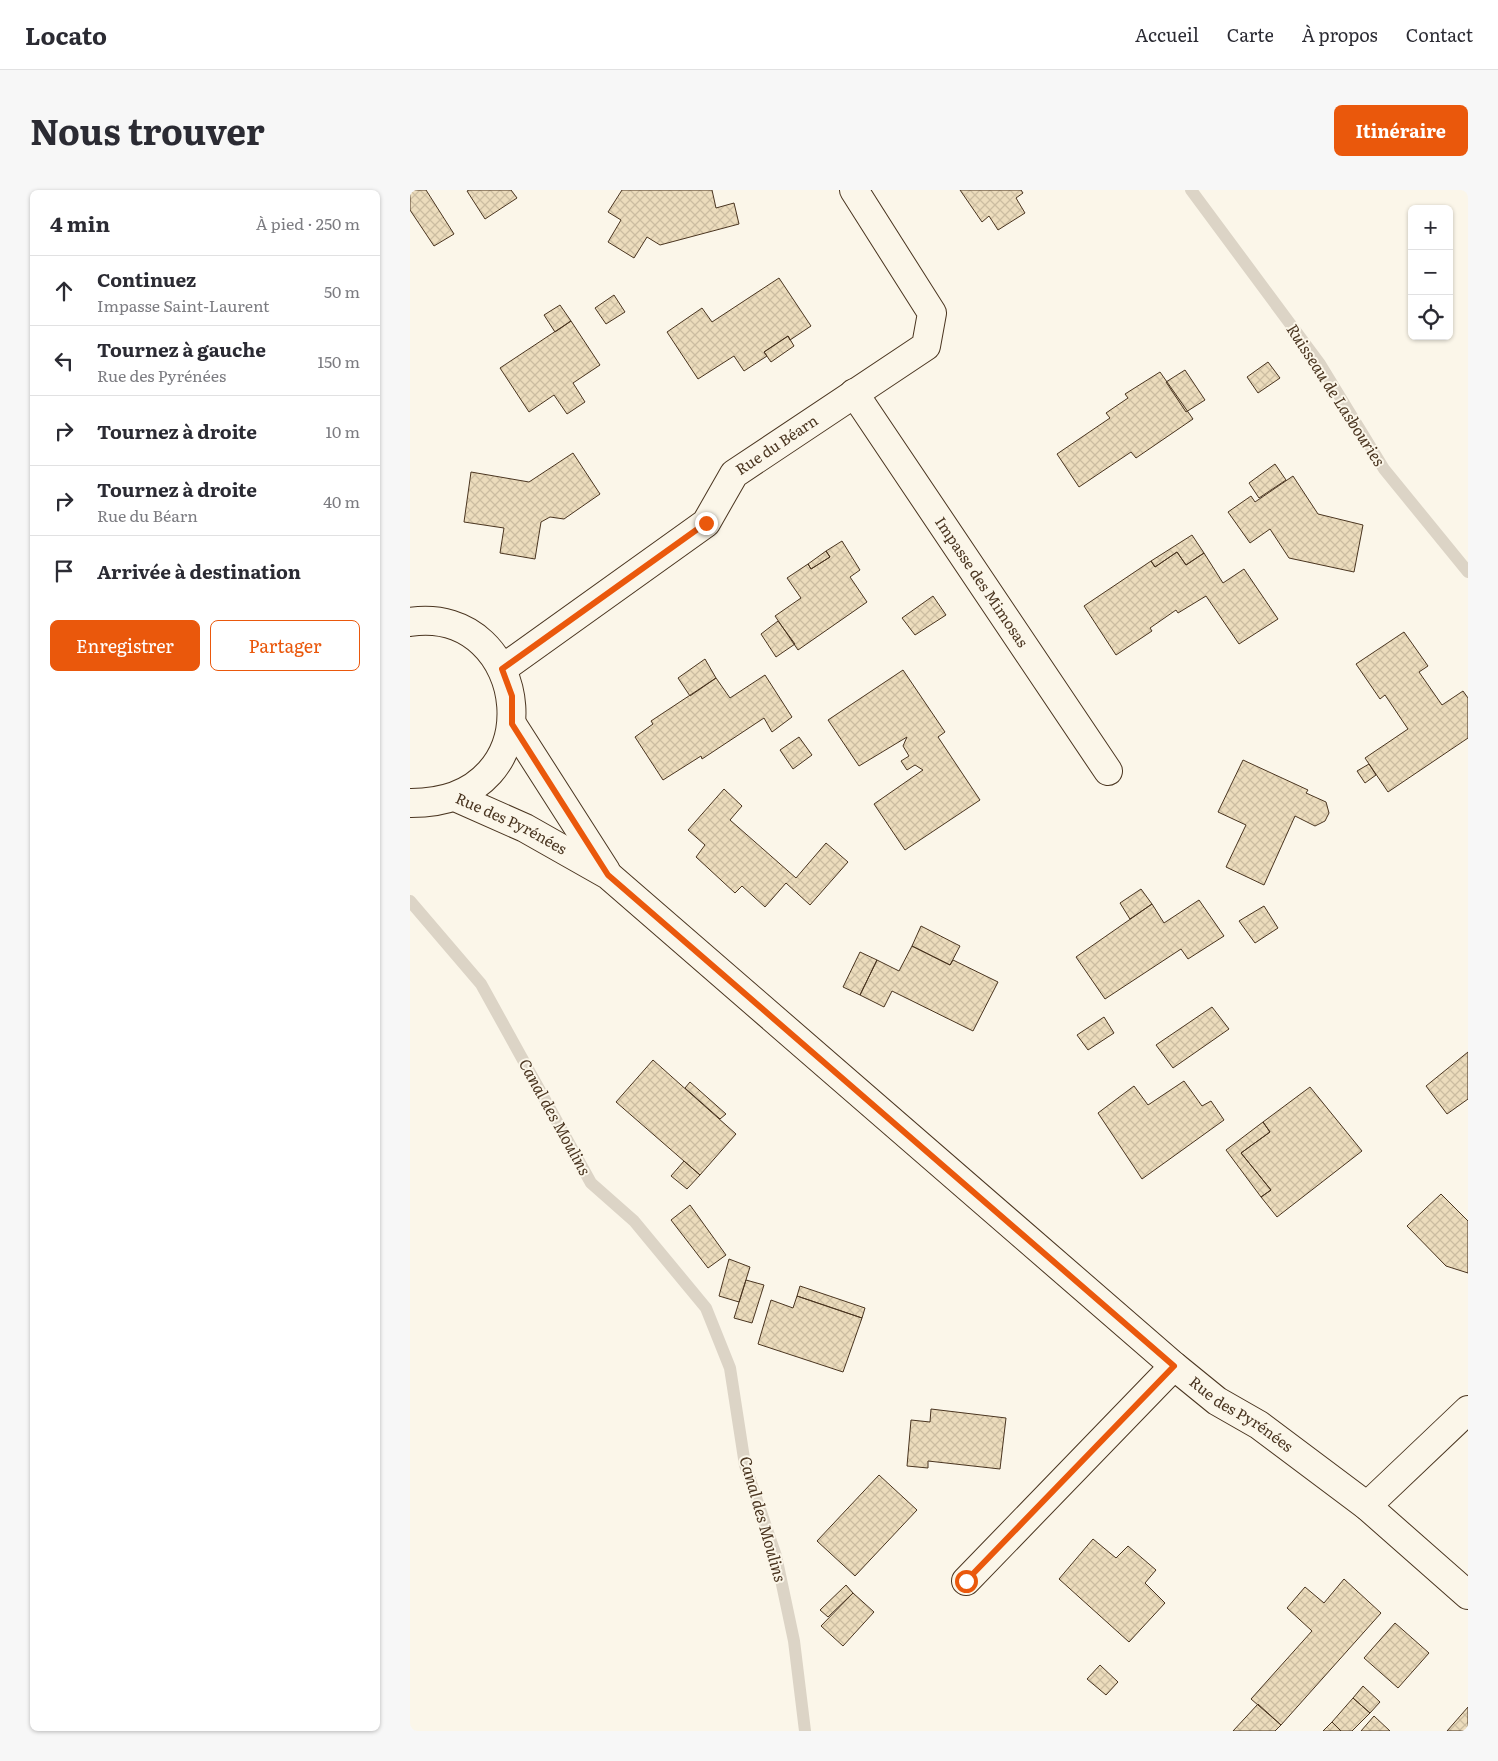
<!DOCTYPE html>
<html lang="fr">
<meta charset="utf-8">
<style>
body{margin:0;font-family:Literata,serif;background:#f7f7f7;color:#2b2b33}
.controls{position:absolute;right:15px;top:15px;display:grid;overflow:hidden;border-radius:8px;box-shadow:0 1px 4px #0004}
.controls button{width:45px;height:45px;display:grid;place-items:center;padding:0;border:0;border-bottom:1px solid #e1e1e2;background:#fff;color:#2b2b33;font:25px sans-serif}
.stop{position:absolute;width:15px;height:15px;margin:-11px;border:4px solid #ea580c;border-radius:50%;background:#fff}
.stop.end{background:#ea580c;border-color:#fff;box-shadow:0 1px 5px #0008}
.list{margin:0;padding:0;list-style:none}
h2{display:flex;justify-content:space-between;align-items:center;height:65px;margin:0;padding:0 20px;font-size:21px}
h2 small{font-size:16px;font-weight:400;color:#7c7c81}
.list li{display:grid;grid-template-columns:32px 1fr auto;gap:15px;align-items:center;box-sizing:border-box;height:70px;padding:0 20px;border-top:1px solid #e1e1e2}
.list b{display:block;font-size:19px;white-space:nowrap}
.list p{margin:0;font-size:16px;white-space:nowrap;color:#7c7c81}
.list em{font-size:16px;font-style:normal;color:#7c7c81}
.actions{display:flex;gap:10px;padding:15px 20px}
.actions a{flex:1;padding:11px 0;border:1px solid #ea580c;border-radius:8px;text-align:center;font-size:18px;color:#ea580c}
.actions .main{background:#ea580c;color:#fff}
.icon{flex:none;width:28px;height:28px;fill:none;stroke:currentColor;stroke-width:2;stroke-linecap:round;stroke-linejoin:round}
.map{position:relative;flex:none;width:1058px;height:1541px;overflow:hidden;border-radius:8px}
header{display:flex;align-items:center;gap:30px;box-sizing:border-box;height:70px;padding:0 25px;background:#fff;border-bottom:1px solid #e1e1e2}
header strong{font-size:24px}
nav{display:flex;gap:28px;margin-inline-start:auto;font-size:18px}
.intro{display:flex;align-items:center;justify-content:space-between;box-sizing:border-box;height:120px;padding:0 30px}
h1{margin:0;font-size:35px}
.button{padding:12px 22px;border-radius:8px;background:#ea580c;color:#fff;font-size:18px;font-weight:700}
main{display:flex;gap:30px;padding:0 30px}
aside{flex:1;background:#fff;border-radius:8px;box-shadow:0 1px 4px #0004}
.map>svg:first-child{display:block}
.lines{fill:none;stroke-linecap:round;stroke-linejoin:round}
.stream{stroke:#dcd4c6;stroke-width:12}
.building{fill:url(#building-cross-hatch);stroke:#4a3520}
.minor-casing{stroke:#4a3520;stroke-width:30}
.major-casing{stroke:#4a3520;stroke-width:30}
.minor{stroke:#fbf6e9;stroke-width:28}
.major{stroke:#fbf6e9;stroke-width:28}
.route{stroke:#ea580c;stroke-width:6}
.labels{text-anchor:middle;stroke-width:4;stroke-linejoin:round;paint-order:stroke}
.street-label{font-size:15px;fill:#4a3520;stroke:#fbf6e9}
.water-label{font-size:16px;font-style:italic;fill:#4a3520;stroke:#fbf6e9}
</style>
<header>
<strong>Locato</strong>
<nav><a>Accueil</a><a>Carte</a><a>À propos</a><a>Contact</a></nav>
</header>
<div class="intro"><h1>Nous trouver</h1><a class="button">Itinéraire</a></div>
<main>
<aside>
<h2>4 min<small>À pied · 250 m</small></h2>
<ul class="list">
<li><svg class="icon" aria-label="ahead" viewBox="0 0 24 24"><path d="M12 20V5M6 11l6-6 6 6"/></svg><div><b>Continuez</b><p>Impasse Saint-Laurent</p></div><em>50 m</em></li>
<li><svg class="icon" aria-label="left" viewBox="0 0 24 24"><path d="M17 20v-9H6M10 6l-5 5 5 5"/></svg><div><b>Tournez à gauche</b><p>Rue des Pyrénées</p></div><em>150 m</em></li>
<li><svg class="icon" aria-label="right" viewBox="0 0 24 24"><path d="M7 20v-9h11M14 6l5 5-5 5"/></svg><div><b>Tournez à droite</b></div><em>10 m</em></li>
<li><svg class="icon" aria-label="right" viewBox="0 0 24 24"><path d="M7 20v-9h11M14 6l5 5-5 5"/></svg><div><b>Tournez à droite</b><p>Rue du Béarn</p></div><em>40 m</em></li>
<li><svg class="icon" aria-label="arrive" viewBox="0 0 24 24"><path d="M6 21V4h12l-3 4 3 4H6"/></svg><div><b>Arrivée à destination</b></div></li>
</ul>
<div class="actions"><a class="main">Enregistrer</a><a>Partager</a></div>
</aside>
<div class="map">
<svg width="1058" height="1541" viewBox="0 0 1058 1541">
<defs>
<pattern id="building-cross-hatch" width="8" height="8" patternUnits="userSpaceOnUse" patternTransform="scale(1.25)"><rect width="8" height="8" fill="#ecdcbc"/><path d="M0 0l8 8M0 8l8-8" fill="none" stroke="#ccbda1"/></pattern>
</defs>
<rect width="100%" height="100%" fill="#fbf6e9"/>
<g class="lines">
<!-- stream -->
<path class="stream" d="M781,0L910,174L974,279L1058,382
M0,711L71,794L181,993L224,1031L296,1118L320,1178L335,1275L366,1366L384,1451L395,1541"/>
</g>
<!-- building -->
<path class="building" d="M0,0H16L44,44L24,56L0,20Z
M59,0H101L107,8L75,29L57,1Z
M212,0H302L306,18L324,13L329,34L250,55L237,47L224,68L198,52L211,30L198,22Z
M550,0H611L613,3L606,8L615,23L588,40L579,26L572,32Z
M369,88L401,136L380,150L378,146L354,162L357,166L334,181L324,166L288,189L257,142L292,118L302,132Z
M204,105L215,122L196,134L185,118Z
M150,115L161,131L145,142L134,125Z
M161,131L190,175L163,193L175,212L157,224L144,205L119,222L90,178Z
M378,146L384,156L361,172L354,162Z
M858,172L870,188L848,203L837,187Z
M775,180L795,210L776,222L756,192Z
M750,182L783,229L726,268L721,262L669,297L647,264L700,228L696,223L718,208L715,204Z
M163,263L190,304L154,329L140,327L131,332L125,369L90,363L94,338L54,332L61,282L119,292Z
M865,274L876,290L849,308L839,293Z
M883,286L908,324L953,335L944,382L879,368L860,339L840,353L818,322L841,306L845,312Z
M782,345L794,363L776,375L767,362L745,377L741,371Z
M432,351L450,380L440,387L457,412L388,460L365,426L391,408L377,388L398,374L401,379L420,367L416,361Z
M416,361L420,367L401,379L398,374Z
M767,362L776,375L794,363L813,393L834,379L868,429L829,454L796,406L768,423L766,420L740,438L742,441L706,465L674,416L741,371L745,377Z
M523,406L536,425L505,445L492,428Z
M368,431L385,454L366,467L351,444Z
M994,442L1018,476L1009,482L1032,515L1053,501L1058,508V548L978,602L955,568L998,539L975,505L970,509L946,474Z
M295,469L306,488L280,506L268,488Z
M493,480L535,542L528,547L570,610L495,660L464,614L513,580L505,575L497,580L491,571L499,566L493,556L497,547L449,576L418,530Z
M355,485L382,527L362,542L354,528L292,569L291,566L253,590L225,547L243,534L241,531L306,488L320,508Z
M389,547L402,565L383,579L370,560Z
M833,570L898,600L896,603L916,612L919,623L915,631L905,636L885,626L854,695L816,677L836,635L808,622Z
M959,574L966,585L955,593L947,581Z
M314,599L332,616L320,630L386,688L416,653L438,672L400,715L376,693L355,717L332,696L325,703L286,667L295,655L278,640Z
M731,699L742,714L720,729L710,713Z
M789,710L814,746L778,769L771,759L695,809L666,767L742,714L754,733Z
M854,716L868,738L845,753L829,731Z
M511,736L550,756L540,775L502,756Z
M502,756L540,775L543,770L588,792L563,841L482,801L474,817L450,805L467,770L489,781Z
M450,762L467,770L450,805L433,797Z
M802,817L819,839L763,878L746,855Z
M694,827L704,843L678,860L667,845Z
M1058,862V909L1037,924L1016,896Z
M243,870L326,944L290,985L206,912Z
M774,891L792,916L801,911L814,930L732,989L688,923L724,896L738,915Z
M280,892L316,924L310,929L275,898Z
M900,897L952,961L867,1027L851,1007L861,1000L831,963L860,942L853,932Z
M853,932L860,942L831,963L861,1000L851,1007L816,960Z
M274,971L290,985L277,999L261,986Z
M1031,1004L1058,1031V1083L1036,1076L997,1036Z
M280,1015L316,1065L298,1078L261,1030Z
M319,1069L340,1077L329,1112L309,1106Z
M336,1090L354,1095L342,1133L324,1128Z
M390,1096L455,1118L452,1128L387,1106Z
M387,1106L452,1128L433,1182L348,1154L361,1110L383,1118Z
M521,1219L596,1228L590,1279L518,1271V1278L497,1276L501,1230L520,1232Z
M469,1285L507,1320L445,1386L407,1351Z
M683,1349L706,1368L718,1356L746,1380L735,1393L755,1413L719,1452L649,1389Z
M934,1389L971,1423L871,1535L841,1509L902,1441L877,1418L895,1397L914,1413Z
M436,1395L443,1403L418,1427L410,1420Z
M443,1403L464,1422L433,1456L411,1436Z
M985,1433L1019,1463L988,1498L954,1468Z
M690,1475L708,1492L696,1505L677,1489Z
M953,1496L970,1512L960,1523L943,1508Z
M943,1508L960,1523L942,1541H931L922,1532Z
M848,1514L871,1535L865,1541H823Z
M1058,1517V1541H1037Z
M964,1526L980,1541H951Z
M922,1532L931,1541H913Z"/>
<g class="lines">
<!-- minor casing -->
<g class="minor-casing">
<g id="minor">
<path id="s1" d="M444,203L698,581"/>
<path id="s2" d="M92,479L296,333L324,284L516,156L522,123L444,0"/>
<path d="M957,1316L1058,1220"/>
<path d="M556,1391L764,1176"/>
</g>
</g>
<!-- major casing -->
<g class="major-casing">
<g id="major">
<path d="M0,432C122,414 148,614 0,613"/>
<path d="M102,534L196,681"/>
<path id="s3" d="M45,607L115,638L198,685L764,1176L807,1211L849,1235L957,1316L1058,1405"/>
</g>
</g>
<!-- minor -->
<use href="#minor" class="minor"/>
<!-- major -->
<use href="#major" class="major"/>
</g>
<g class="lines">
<!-- route -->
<path class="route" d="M296,333L92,479L102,506V534L198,685L764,1176L556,1391"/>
</g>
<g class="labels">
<!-- street labels -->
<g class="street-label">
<text dy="5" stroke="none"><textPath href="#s2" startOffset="359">Rue du Béarn</textPath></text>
<text dy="5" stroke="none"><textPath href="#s1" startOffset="228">Impasse des Mimosas</textPath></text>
<text dy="5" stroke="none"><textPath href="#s3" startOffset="62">Rue des Pyrénées</textPath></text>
<text dy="5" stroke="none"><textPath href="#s3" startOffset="1004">Rue des Pyrénées</textPath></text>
</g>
<!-- water labels -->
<g class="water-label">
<text transform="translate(926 205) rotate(57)" y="6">Ruisseau de Lasbouries</text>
<text transform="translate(145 927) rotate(61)" y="6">Canal des Moulins</text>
<text transform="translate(353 1329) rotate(74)" y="6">Canal des Moulins</text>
</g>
</g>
</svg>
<div class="controls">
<button>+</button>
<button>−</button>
<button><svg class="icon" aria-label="locate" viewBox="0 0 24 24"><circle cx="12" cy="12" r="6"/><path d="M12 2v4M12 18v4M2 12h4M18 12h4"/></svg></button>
</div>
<div class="stop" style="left:556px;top:1391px"></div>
<div class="stop end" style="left:296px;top:333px"></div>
</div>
</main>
